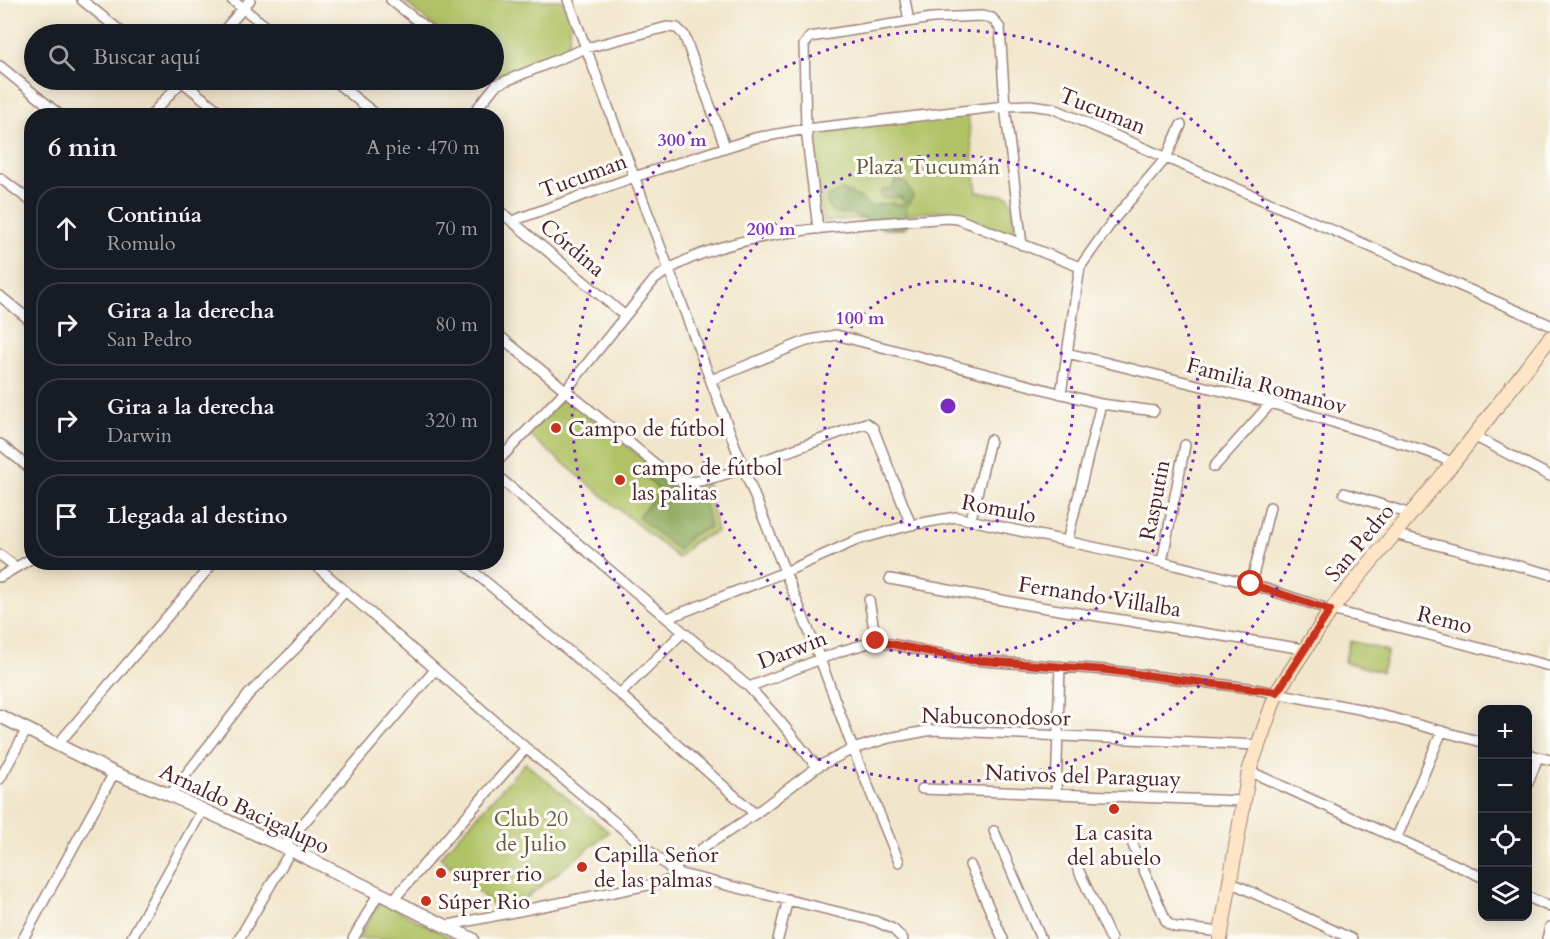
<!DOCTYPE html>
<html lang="es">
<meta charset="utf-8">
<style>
body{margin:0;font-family:Cardo,serif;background:#20242c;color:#f1f3f6}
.controls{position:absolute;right:18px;bottom:18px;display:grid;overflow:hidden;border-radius:12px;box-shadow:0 3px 15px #0003}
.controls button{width:54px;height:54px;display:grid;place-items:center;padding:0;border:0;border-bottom:2px solid #363941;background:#171b24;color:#f1f3f6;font:30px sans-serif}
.stop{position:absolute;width:18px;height:18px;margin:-14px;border:4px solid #c8321e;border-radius:50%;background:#fff}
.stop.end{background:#c8321e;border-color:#fff;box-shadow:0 2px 6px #0008}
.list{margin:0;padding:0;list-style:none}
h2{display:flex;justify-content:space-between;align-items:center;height:78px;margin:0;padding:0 24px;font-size:26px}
h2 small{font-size:20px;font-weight:400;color:#9ea1a6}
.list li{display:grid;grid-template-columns:39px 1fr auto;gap:18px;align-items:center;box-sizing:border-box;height:84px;margin:0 12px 12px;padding:0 12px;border:2px solid #363941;border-radius:24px}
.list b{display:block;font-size:22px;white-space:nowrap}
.list p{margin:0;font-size:20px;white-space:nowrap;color:#9ea1a6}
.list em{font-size:20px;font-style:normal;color:#9ea1a6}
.icon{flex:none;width:33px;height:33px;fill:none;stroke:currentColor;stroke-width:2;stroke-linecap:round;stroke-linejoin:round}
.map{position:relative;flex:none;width:1550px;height:939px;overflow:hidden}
.search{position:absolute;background:#171b24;box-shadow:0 3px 15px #0003;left:24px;top:24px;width:480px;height:66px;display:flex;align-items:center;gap:15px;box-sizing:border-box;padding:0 21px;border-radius:33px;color:#9ea1a6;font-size:22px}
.panel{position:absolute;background:#171b24;box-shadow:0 3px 15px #0003;left:24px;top:108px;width:480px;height:462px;border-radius:24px}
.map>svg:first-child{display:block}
.green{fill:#b1c266;stroke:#7e7048;stroke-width:1.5}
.forest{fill:#8ca85b;stroke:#6b6443;stroke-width:1.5}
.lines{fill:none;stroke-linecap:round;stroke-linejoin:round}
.minor-casing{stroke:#9e827b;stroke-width:12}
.tertiary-casing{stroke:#9e827b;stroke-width:15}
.secondary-casing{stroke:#9e827b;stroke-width:16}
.minor{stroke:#fff;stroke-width:9}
.tertiary{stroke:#fff;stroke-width:12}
.secondary{stroke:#fee5c5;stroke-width:14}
.route{stroke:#c8321e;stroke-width:8}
.ring{fill:none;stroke:#7b2cbf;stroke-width:3;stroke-dasharray:3 6}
.poi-dot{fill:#c8321e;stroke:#fdfcf7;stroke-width:2}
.labels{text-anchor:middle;stroke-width:6;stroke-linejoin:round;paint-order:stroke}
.street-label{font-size:22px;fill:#4a1f2b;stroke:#fdfcf7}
.park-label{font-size:22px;fill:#6e5840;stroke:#fdfcf7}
.poi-label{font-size:22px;fill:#4a1f2b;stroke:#fdfcf7;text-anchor:start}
.centre{fill:#7b2cbf;stroke:#fdfcf7;stroke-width:3}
.ring-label{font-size:18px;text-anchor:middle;font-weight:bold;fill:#7b2cbf;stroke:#fdfcf7;stroke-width:6;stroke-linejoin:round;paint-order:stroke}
</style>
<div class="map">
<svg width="1550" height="939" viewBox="0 0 1550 939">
<rect width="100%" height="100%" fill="#fdfcf7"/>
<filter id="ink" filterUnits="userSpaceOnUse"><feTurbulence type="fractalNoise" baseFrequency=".0167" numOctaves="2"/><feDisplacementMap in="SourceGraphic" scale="12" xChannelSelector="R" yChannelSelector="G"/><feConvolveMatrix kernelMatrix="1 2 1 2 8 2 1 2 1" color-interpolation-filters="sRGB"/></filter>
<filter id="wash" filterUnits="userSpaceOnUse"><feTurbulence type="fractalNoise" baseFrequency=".008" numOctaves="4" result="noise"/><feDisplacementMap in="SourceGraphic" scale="24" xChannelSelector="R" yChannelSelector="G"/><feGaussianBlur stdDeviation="1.35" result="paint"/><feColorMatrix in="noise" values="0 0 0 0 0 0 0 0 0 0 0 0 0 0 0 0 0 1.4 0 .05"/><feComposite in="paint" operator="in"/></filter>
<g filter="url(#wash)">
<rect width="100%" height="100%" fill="#f1e6cb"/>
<!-- green -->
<path class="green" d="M403,0H562L571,16L568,52L519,70L494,76V34H442Z
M968,115L977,192L1009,196L1018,238L951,210L823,222L812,132Z
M566,394L671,483H707L717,532L695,541L678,558L528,434Z
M1350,641L1388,651L1382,672L1344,662Z
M525,763L609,832L521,902L495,907L440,857Z
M380,901L453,939H358Z"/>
<!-- forest -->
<path class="forest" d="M898,180L906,183L913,196L906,208L909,224L904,229C893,230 881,229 871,224C866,222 864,218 859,216C846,210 828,221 827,197L841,190L859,197L869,206L893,203L901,206L905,202L900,197L883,198L880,195L882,190L891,189L895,182Z
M647,468L670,487L701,489L710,527L691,535L678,550L638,517L660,491L642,473Z"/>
</g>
<g filter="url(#ink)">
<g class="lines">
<!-- minor casing -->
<g class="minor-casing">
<path id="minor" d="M82,0L124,34
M232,0L276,34
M391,0L434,34
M568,0L743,467L820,659L853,749L899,862
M905,0L909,21
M221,34L250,0
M0,66L61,116
M180,80L225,116
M333,80L378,116
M150,116L183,80
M471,116L496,85L586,48L667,27L677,28L684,35L725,146
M0,178L32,202
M496,208L624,315
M512,221L634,177L755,138L806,129L1005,106L1030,105L1052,108L1550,325
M818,229L806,129L804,45L810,37L932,18L981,16L992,18L1000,28L1005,106L1022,245
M0,296L32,322
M496,333L671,477C692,486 705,480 726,474L866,423L873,428L911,525
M1067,353L1271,403L1429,452L1453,463
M711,380L806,341L836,335L1101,404L1154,411
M1061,394L1080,267L1114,219L1166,158L1181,125
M1474,436L1550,476
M0,444L32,470
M496,463L566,390L654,280C719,227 865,225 948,218L958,219L1080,267
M1214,467L1271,403
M496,475L749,687L780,721L817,767
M1344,493L1411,514
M971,519L990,440
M1394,534L1550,574
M1067,542L1101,404
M0,555L16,567
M312,562L526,748L671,869L681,874L875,921L893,929L903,939
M462,562L620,694L755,814
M1162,562L1185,445
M0,577L32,558
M890,579L1028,605L1304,649
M1251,584L1270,507
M869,600L876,641
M668,618L785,572L857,540L911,525L956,517L1162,562L1251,584L1331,610L1550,666
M749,687L841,651L876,641L970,660L1106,670L1249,688L1359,709L1482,742
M620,694L683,632
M58,744L214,562
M1528,754L1550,760
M1249,771L1482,877
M0,779L27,729
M1528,783L1538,757
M922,789L1242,801
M1056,794L1060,666
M170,795L249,694L296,648L344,592
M994,831L1041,939
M1397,837L1442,731
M1133,845L1167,923L1175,927L1222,932
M284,846L435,670
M970,865L1003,939
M1077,867L1111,939
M671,869L755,814L817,767L853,749L889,738L932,730L1258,745
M1230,882L1352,939
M1528,897L1550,907
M393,900L526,748
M444,926L668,881L681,874
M23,939L114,773
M131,939L203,809
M239,939L291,850
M353,939L378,894
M778,939L788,899
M1547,939L1550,927"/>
</g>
<!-- tertiary casing -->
<g class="tertiary-casing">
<path id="tertiary" d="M0,716L114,773L170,795L291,850L472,939"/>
</g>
<!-- secondary casing -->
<g class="secondary-casing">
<path id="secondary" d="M1220,939L1249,771L1277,692L1331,610L1453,463L1550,338"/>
</g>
<!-- minor -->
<use href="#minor" class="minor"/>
<!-- tertiary -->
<use href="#tertiary" class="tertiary"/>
<!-- secondary -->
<use href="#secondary" class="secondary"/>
</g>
</g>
<g class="lines" filter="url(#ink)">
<!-- route -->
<path class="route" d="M876,641L970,660L1106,670L1277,692L1330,610L1251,584"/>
</g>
<!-- distance rings -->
<g class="ring">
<circle cx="948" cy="406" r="125"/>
<circle cx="948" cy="406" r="251"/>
<circle cx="948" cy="406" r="376"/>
</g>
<!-- markers -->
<g class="poi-dot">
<circle cx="556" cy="428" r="6"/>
<circle cx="620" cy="480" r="6"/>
<circle cx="1114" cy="809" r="6"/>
<circle cx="582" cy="867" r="6"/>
<circle cx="441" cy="873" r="6"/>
<circle cx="426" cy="901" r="6"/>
</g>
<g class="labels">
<!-- street labels -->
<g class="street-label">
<text transform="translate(1103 110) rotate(22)" y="8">Tucuman</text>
<text transform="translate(583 175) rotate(-20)" y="8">Tucuman</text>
<text transform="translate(573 247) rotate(40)" y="8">Córdina</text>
<text transform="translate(1267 385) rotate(15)" y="8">Familia Romanov</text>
<text transform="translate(1154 500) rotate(-79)" y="8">Rasputin</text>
<text transform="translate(999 508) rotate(11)" y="8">Romulo</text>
<text transform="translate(1359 542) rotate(-50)" y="8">San Pedro</text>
<text transform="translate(1100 596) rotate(9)" y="8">Fernando Villalba</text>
<text transform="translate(1445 619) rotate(14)" y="8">Remo</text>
<text transform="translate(792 649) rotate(-21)" y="8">Darwin</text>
<text transform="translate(996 716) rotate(1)" y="8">Nabuconodosor</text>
<text transform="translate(1083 775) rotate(2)" y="8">Nativos del Paraguay</text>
<text transform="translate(245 808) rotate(25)" y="8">Arnaldo Bacigalupo</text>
</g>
<!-- park labels -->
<g class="park-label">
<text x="928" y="174">Plaza Tucumán</text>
<text x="531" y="826">Club 20<tspan x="531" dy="25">de Julio</tspan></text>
</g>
<!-- poi labels -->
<g class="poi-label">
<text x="568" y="436">Campo de fútbol</text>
<text x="632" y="475">campo de fútbol<tspan x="632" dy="25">las palitas</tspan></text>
<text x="1114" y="840" text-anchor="middle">La casita<tspan x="1114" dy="25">del abuelo</tspan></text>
<text x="594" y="862">Capilla Señor<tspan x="594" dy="25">de las palmas</tspan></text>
<text x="453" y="881">suprer rio</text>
<text x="438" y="909">Súper Rio</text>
</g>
</g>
<circle cx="948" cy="406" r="9" class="centre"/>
<g class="ring-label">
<text x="682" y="146">300 m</text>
<text x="771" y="235">200 m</text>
<text x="860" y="324">100 m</text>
</g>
</svg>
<div class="controls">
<button>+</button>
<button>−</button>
<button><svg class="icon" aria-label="locate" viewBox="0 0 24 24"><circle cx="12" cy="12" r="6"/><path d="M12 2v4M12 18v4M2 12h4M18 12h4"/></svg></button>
<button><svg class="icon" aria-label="layers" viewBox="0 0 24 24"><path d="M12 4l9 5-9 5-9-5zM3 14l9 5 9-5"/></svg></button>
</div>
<div class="stop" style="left:1251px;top:584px"></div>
<div class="stop end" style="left:876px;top:641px"></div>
<div class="search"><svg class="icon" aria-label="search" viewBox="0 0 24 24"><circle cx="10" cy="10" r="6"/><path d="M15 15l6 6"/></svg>Buscar aquí</div>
<section class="panel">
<h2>6 min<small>A pie · 470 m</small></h2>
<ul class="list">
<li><svg class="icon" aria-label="ahead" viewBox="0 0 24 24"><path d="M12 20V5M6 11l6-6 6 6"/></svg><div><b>Continúa</b><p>Romulo</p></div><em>70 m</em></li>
<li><svg class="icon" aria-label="right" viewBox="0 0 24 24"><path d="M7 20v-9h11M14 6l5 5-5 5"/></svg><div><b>Gira a la derecha</b><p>San Pedro</p></div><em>80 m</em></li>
<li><svg class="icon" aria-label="right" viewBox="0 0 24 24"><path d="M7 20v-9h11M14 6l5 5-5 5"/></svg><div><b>Gira a la derecha</b><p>Darwin</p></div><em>320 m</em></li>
<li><svg class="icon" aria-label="arrive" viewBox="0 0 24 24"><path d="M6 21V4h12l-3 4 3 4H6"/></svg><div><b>Llegada al destino</b></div></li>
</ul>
</section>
</div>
